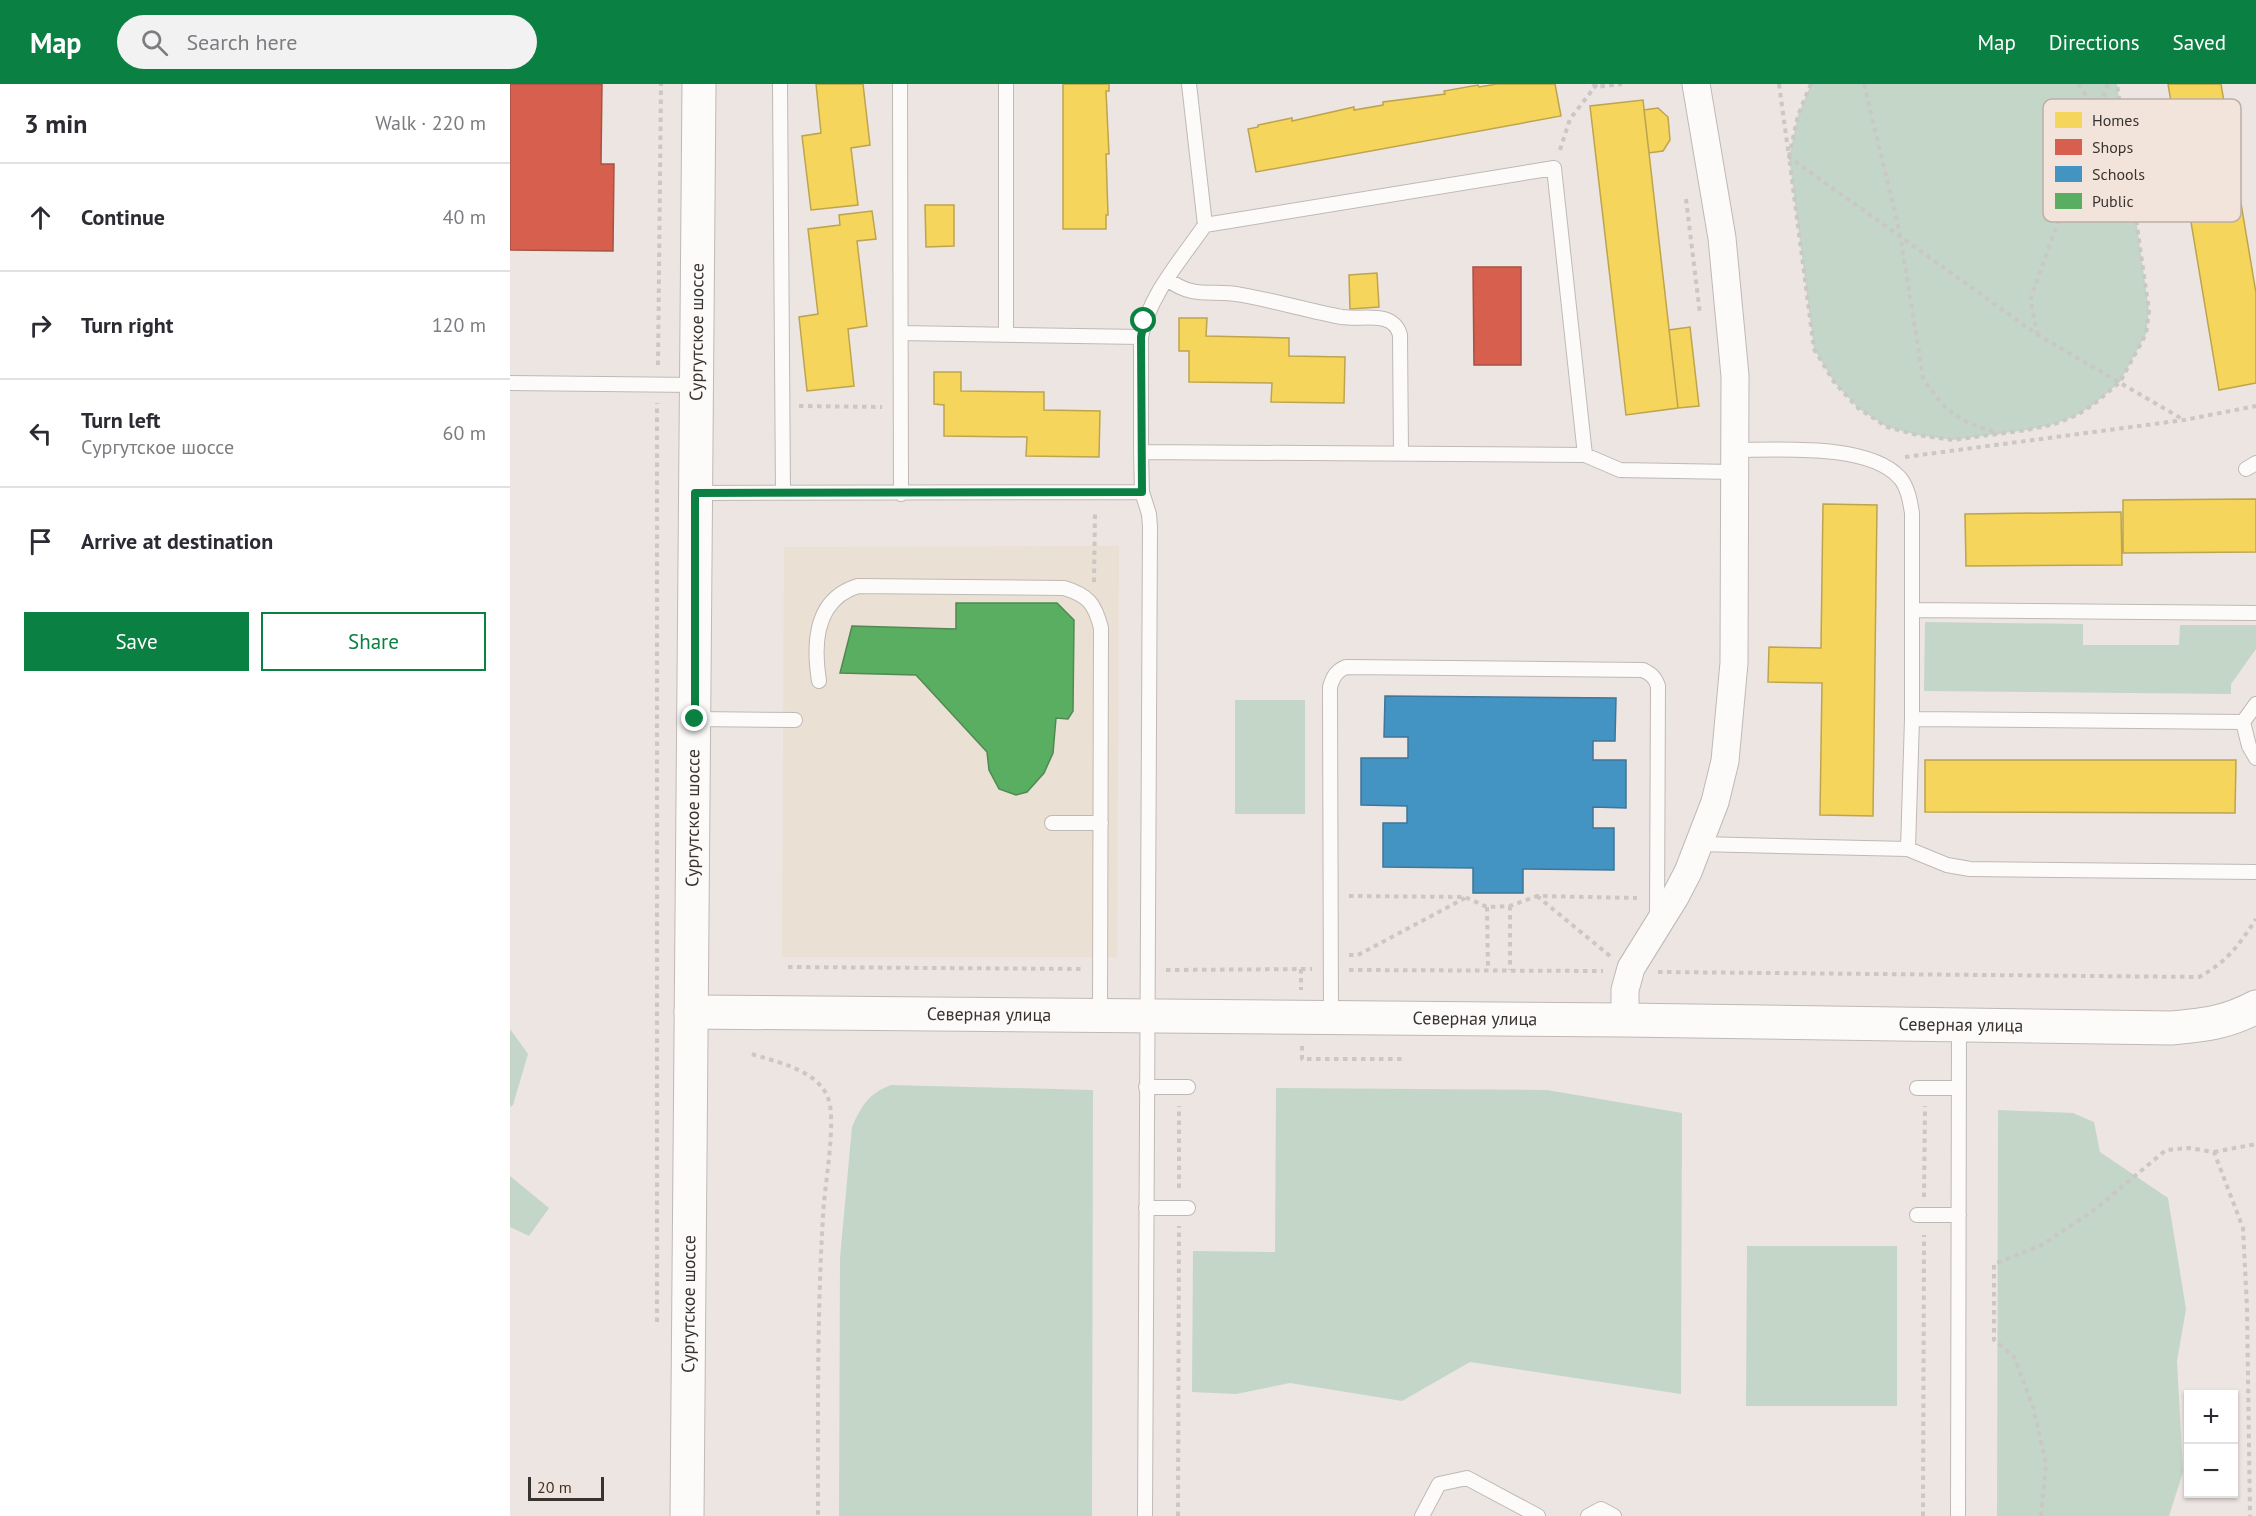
<!DOCTYPE html>
<meta charset="utf-8">
<style>
body{margin:0;font-family:"PT Sans",sans-serif;background:#f2f2f3;color:#2b2b33}
.controls{position:absolute;right:18px;bottom:18px;display:grid;overflow:hidden;border-radius:0px;box-shadow:0 2px 4px #0004}
.controls button{width:54px;height:54px;display:grid;place-items:center;padding:0;border:0;border-bottom:2px solid #e1e1e2;background:#fff;color:#2b2b33;font:30px sans-serif}
.scale{position:absolute;left:18px;bottom:15px;width:76px;box-sizing:border-box;padding-left:6px;border:3px solid #393330;border-top:0;font-size:16px;line-height:21px;white-space:nowrap;color:#393330;-webkit-text-stroke:4px #f3e4db;paint-order:stroke}
.stop{position:absolute;width:18px;height:18px;margin:-14px;border:4px solid #0b8043;border-radius:50%;background:#fff}
.stop.end{background:#0b8043;border-color:#fff;box-shadow:0 2px 6px #0008}
.list{margin:0;padding:0;list-style:none}
h2{display:flex;justify-content:space-between;align-items:center;height:78px;margin:0;padding:0 24px;font-size:26px}
h2 small{font-size:20px;font-weight:400;color:#7c7c81}
.list li{display:grid;grid-template-columns:39px 1fr auto;gap:18px;align-items:center;box-sizing:border-box;height:108px;padding:0 24px;border-top:2px solid #e1e1e2}
.list b{display:block;font-size:22px;white-space:nowrap}
.list p{margin:0;font-size:20px;white-space:nowrap;color:#7c7c81}
.list em{font-size:20px;font-style:normal;color:#7c7c81}
.actions{display:flex;gap:12px;padding:18px 24px}
.actions a{flex:1;padding:14px 0;border:2px solid #0b8043;border-radius:0px;text-align:center;font-size:21px;color:#0b8043}
.actions .main{background:#0b8043;color:#fff}
.icon{flex:none;width:33px;height:33px;fill:none;stroke:currentColor;stroke-width:2;stroke-linecap:round;stroke-linejoin:round}
.map{position:relative;flex:none;width:1746px;height:1432px;overflow:hidden}
header{display:flex;align-items:center;gap:36px;box-sizing:border-box;height:84px;padding:0 30px;background:#0b8043;color:#fff}
header strong{font-size:28px}
nav{display:flex;gap:33px;margin-inline-start:auto;font-size:21px}
.search{width:420px;height:54px;background:#f2f2f3;display:flex;align-items:center;gap:15px;box-sizing:border-box;padding:0 21px;border-radius:33px;color:#7c7c81;font-size:22px}
main{display:flex}
aside{flex:1;background:#fff}
.map>svg:first-child{display:block}
.commercial{fill:#eae0d3}
.green{fill:#c4d6c8}
.homes{fill:#f6d55c;stroke:#bda44f;stroke-width:1.5}
.shops{fill:#d6604d;stroke:#a75244;stroke-width:1.5}
.schools{fill:#4393c3;stroke:#407697;stroke-width:1.5}
.public{fill:#5aae61;stroke:#508952;stroke-width:1.5}
.lines{fill:none;stroke-linecap:round;stroke-linejoin:round}
.service-casing{stroke:#bfb9b6;stroke-width:16}
.minor-casing{stroke:#bfb9b6;stroke-width:29}
.tertiary-casing{stroke:#bfb9b6;stroke-width:35}
.primary-casing{stroke:#bfb9b6;stroke-width:35}
.path{stroke:#cac7c5;stroke-width:4;stroke-dasharray:4.5 4.5;stroke-linecap:butt}
.service{stroke:#fcfbfa;stroke-width:14}
.minor{stroke:#fcfbfa;stroke-width:27}
.tertiary{stroke:#fcfbfa;stroke-width:33}
.primary{stroke:#fcfbfa;stroke-width:33}
.route{stroke:#0b8043;stroke-width:8}
.labels{text-anchor:middle;stroke-width:6;stroke-linejoin:round;paint-order:stroke}
.street-label{font-size:18px;fill:#393330;stroke:#f3e4db}
.key{fill:#f3e4db;stroke:#bbafa8;stroke-width:1.5}
.key-label{font-size:16px;fill:#393330}
</style>
<header>
<strong>Map</strong>
<div class="search"><svg class="icon" aria-label="search" viewBox="0 0 24 24"><circle cx="10" cy="10" r="6"/><path d="M15 15l6 6"/></svg>Search here</div>
<nav><a>Map</a><a>Directions</a><a>Saved</a></nav>
</header>
<main>
<aside>
<h2>3 min<small>Walk · 220 m</small></h2>
<ul class="list">
<li><svg class="icon" aria-label="ahead" viewBox="0 0 24 24"><path d="M12 20V5M6 11l6-6 6 6"/></svg><div><b>Continue</b></div><em>40 m</em></li>
<li><svg class="icon" aria-label="right" viewBox="0 0 24 24"><path d="M7 20v-9h11M14 6l5 5-5 5"/></svg><div><b>Turn right</b></div><em>120 m</em></li>
<li><svg class="icon" aria-label="left" viewBox="0 0 24 24"><path d="M17 20v-9H6M10 6l-5 5 5 5"/></svg><div><b>Turn left</b><p>Сургутское шоссе</p></div><em>60 m</em></li>
<li><svg class="icon" aria-label="arrive" viewBox="0 0 24 24"><path d="M6 21V4h12l-3 4 3 4H6"/></svg><div><b>Arrive at destination</b></div></li>
</ul>
<div class="actions"><a class="main">Save</a><a>Share</a></div>
</aside>
<div class="map">
<svg width="1746" height="1432" viewBox="0 0 1746 1432">
<rect width="100%" height="100%" fill="#ede5e1"/>
<!-- commercial -->
<path class="commercial" d="M609,462L607,873H272L274,463Z"/>
<!-- green -->
<path class="green" d="M1301,0H1607L1639,227L1636,250L1610,298L1583,321L1567,331L1545,340L1517,346L1443,356L1407,351L1377,343L1348,324L1324,298L1304,265L1279,73L1288,31Z
M1415,538L1573,540V561H1669L1670,541H1746V565L1721,600V610L1414,607Z
M725,616H795V730H725Z
M0,945L18,970L3,1021L0,1023Z
M381,1001L583,1006L582,1432H329L330,1174L342,1043C352,1021 358,1010 381,1001Z
M766,1004L1037,1006L1172,1029L1171,1310L960,1278L892,1317L780,1299L726,1310L682,1308L683,1167L765,1168Z
M1488,1026L1563,1029L1584,1038L1590,1068L1658,1114L1676,1225L1667,1277L1673,1388L1659,1432H1487Z
M0,1092L39,1124L19,1152L0,1143Z
M1237,1162H1387V1322H1236Z"/>
<!-- homes -->
<path class="homes" d="M306,0H353L360,61L341,64L348,121L301,126L292,52L311,49Z
M553,0H599V7H596L599,70H596L598,131H596V145H553Z
M987,0H1045L1051,32L746,88L738,45L748,43V41L782,34V37L844,23V26L873,21V18L935,10L934,7L968,1L969,3Z
M1658,0H1711L1746,209V299L1709,306Z
M1133,16L1168,324L1116,331L1080,22Z
M1148,24L1158,33L1160,56L1153,67L1139,69L1134,26Z
M415,121H444V162L416,163Z
M362,127L366,155L347,157L357,242L338,245L344,302L297,307L289,233L308,230L298,145L330,141L329,131Z
M867,189L869,223L840,225L839,191Z
M669,234H697L696,252L779,254V272L835,273L834,319L761,318L762,299L679,298V267H669Z
M1180,243L1189,322L1168,324L1159,246Z
M424,288H451V307L534,308V326L590,327L589,373L516,372L517,353L434,352V321L424,320Z
M1746,415V468L1613,469V416Z
M1313,420L1367,421L1363,732L1310,731L1312,599L1258,598L1259,563L1311,564Z
M1611,428L1612,481L1456,482L1455,430Z
M1415,676H1726L1725,729L1415,728Z"/>
<!-- shops -->
<path class="shops" d="M0,0H92L91,80H104L103,167L0,166Z
M963,183H1011V281H964Z"/>
<!-- schools -->
<path class="schools" d="M875,612L1106,614L1105,657H1083V676H1116V724L1083,723V744H1104V786L1013,785V809H963V784L873,783V739H897V722L851,721V674H898V653H874Z"/>
<!-- public -->
<path class="public" d="M446,519H547L564,536L563,627L558,635L546,634L543,669L534,689L517,708L506,711L489,705L479,686L477,668L406,591L330,589L342,542L446,545Z"/>
<g class="lines">
<!-- service casing -->
<g class="service-casing">
<path id="service" d="M270,0L273,408
M390,0L391,410
M695,141L1044,84L1075,371
M657,195C685,216 701,205 732,211C766,217 799,227 832,233C846,235 861,232 874,235C882,237 888,243 890,251L891,370
M391,249L631,253
M496,251V0
M0,299L185,301
M1224,366C1269,366 1359,359 1390,394C1398,404 1400,417 1402,429V635L1733,638
M631,368V253C639,211 671,176 695,141L679,0
M1736,385L1746,379
M185,409L632,408
M1403,526L1746,529
M309,597C303,559 305,515 348,502L554,504C578,511 585,520 591,544L590,932
M1746,620L1733,638L1739,662L1746,674
M185,635L285,636
M542,739H591
M1189,760L1398,765L1437,781L1460,785L1746,788
M1398,765L1402,635
M821,934L820,603C823,593 826,587 836,583L1133,586C1141,590 1145,593 1148,602L1147,833
M636,1003H678
M1407,1004H1449
M636,1124H678
M1407,1131H1449
M635,1432L640,443L639,430L632,408L631,368L1075,371L1110,386L1224,388
M912,1432L929,1400L957,1394L1028,1432
M1078,1432L1091,1425L1104,1432
M1448,1432L1449,941"/>
</g>
<!-- minor casing -->
<g class="minor-casing">
<path id="minor" d="M1115,936V906L1121,884L1165,813L1178,788L1205,718L1215,677L1224,579L1225,292L1212,154L1186,0"/>
</g>
<!-- tertiary casing -->
<g class="tertiary-casing">
<g id="tertiary">
<path id="s1" d="M181,928L1115,936L1661,944C1694,941 1716,939 1746,923"/>
</g>
</g>
<!-- primary casing -->
<g class="primary-casing">
<g id="primary">
<path id="s2" d="M177,1432L189,0"/>
</g>
</g>
<!-- path -->
<path class="path" d="M1083,0L1085,3L1112,0
M1269,0L1279,73L1528,251L1674,336
M1301,0L1288,31L1279,73L1304,265L1324,298L1348,324L1377,343L1407,351L1443,356L1517,346L1545,340L1567,331L1583,321L1610,298L1636,250L1639,227L1607,0
M1354,0L1390,150L1413,294C1436,329 1448,338 1489,349
M1568,0L1615,65
M1050,66L1060,35L1087,0
M1176,115L1190,230
M1528,251L1520,216L1598,0
M148,281L151,0
M289,322L372,323
M1395,373L1674,336L1746,322
M584,498L585,428
M839,812L955,813L977,823L1000,822L1027,812L1127,814
M1027,812L1100,872
M1000,822V886
M977,823L978,886
M839,871H848L955,814
M278,883L571,885
M791,885V906
M656,886L802,885
M839,886L1093,887
M1148,888L1689,893C1717,878 1729,861 1746,835
M792,962V975H893
M242,970C266,978 308,986 318,1014C327,1037 314,1104 313,1132C307,1231 308,1332 308,1432
M1704,1068L1746,1060
M669,1104V1022
M1414,1113L1415,1022
M147,1238V319
M668,1432L669,1142
M1413,1432L1414,1151
M1531,1432L1536,1380L1523,1323L1504,1273L1484,1256V1180L1532,1161L1584,1126L1656,1066L1679,1064L1704,1068L1733,1144L1737,1223L1740,1432"/>
<!-- service -->
<use href="#service" class="service"/>
<!-- minor -->
<use href="#minor" class="minor"/>
<!-- tertiary -->
<use href="#tertiary" class="tertiary"/>
<!-- primary -->
<use href="#primary" class="primary"/>
</g>
<g class="lines">
<!-- route -->
<path class="route" d="M185,635V409L632,408L631,253L634,237"/>
</g>
<g class="labels">
<!-- street labels -->
<g class="street-label">
<text dy="6" stroke="none"><textPath href="#s2" startOffset="1184">Сургутское шоссе</textPath></text>
<text dy="6" stroke="none"><textPath href="#s2" startOffset="698">Сургутское шоссе</textPath></text>
<text dy="6" stroke="none"><textPath href="#s1" startOffset="298">Северная улица</textPath></text>
<text dy="6" stroke="none"><textPath href="#s1" startOffset="784">Северная улица</textPath></text>
<text dy="6" stroke="none"><textPath href="#s1" startOffset="1270">Северная улица</textPath></text>
<text dy="6" stroke="none"><textPath href="#s2" startOffset="212">Сургутское шоссе</textPath></text>
</g>
</g>
<!-- legend -->
<rect x="1533" y="15" width="198" height="123" rx="9" class="key"/>
<rect x="1545" y="28" width="27" height="16" fill="#f6d55c"/>
<rect x="1545" y="55" width="27" height="16" fill="#d6604d"/>
<rect x="1545" y="82" width="27" height="16" fill="#4393c3"/>
<rect x="1545" y="109" width="27" height="16" fill="#5aae61"/>
<g class="key-label">
<text x="1582" y="42">Homes</text>
<text x="1582" y="69">Shops</text>
<text x="1582" y="96">Schools</text>
<text x="1582" y="123">Public</text>
</g>
</svg>
<div class="controls">
<button>+</button>
<button>−</button>
</div>
<div class="scale">20 m</div>
<div class="stop" style="left:634px;top:237px"></div>
<div class="stop end" style="left:185px;top:635px"></div>
</div>
</main>
